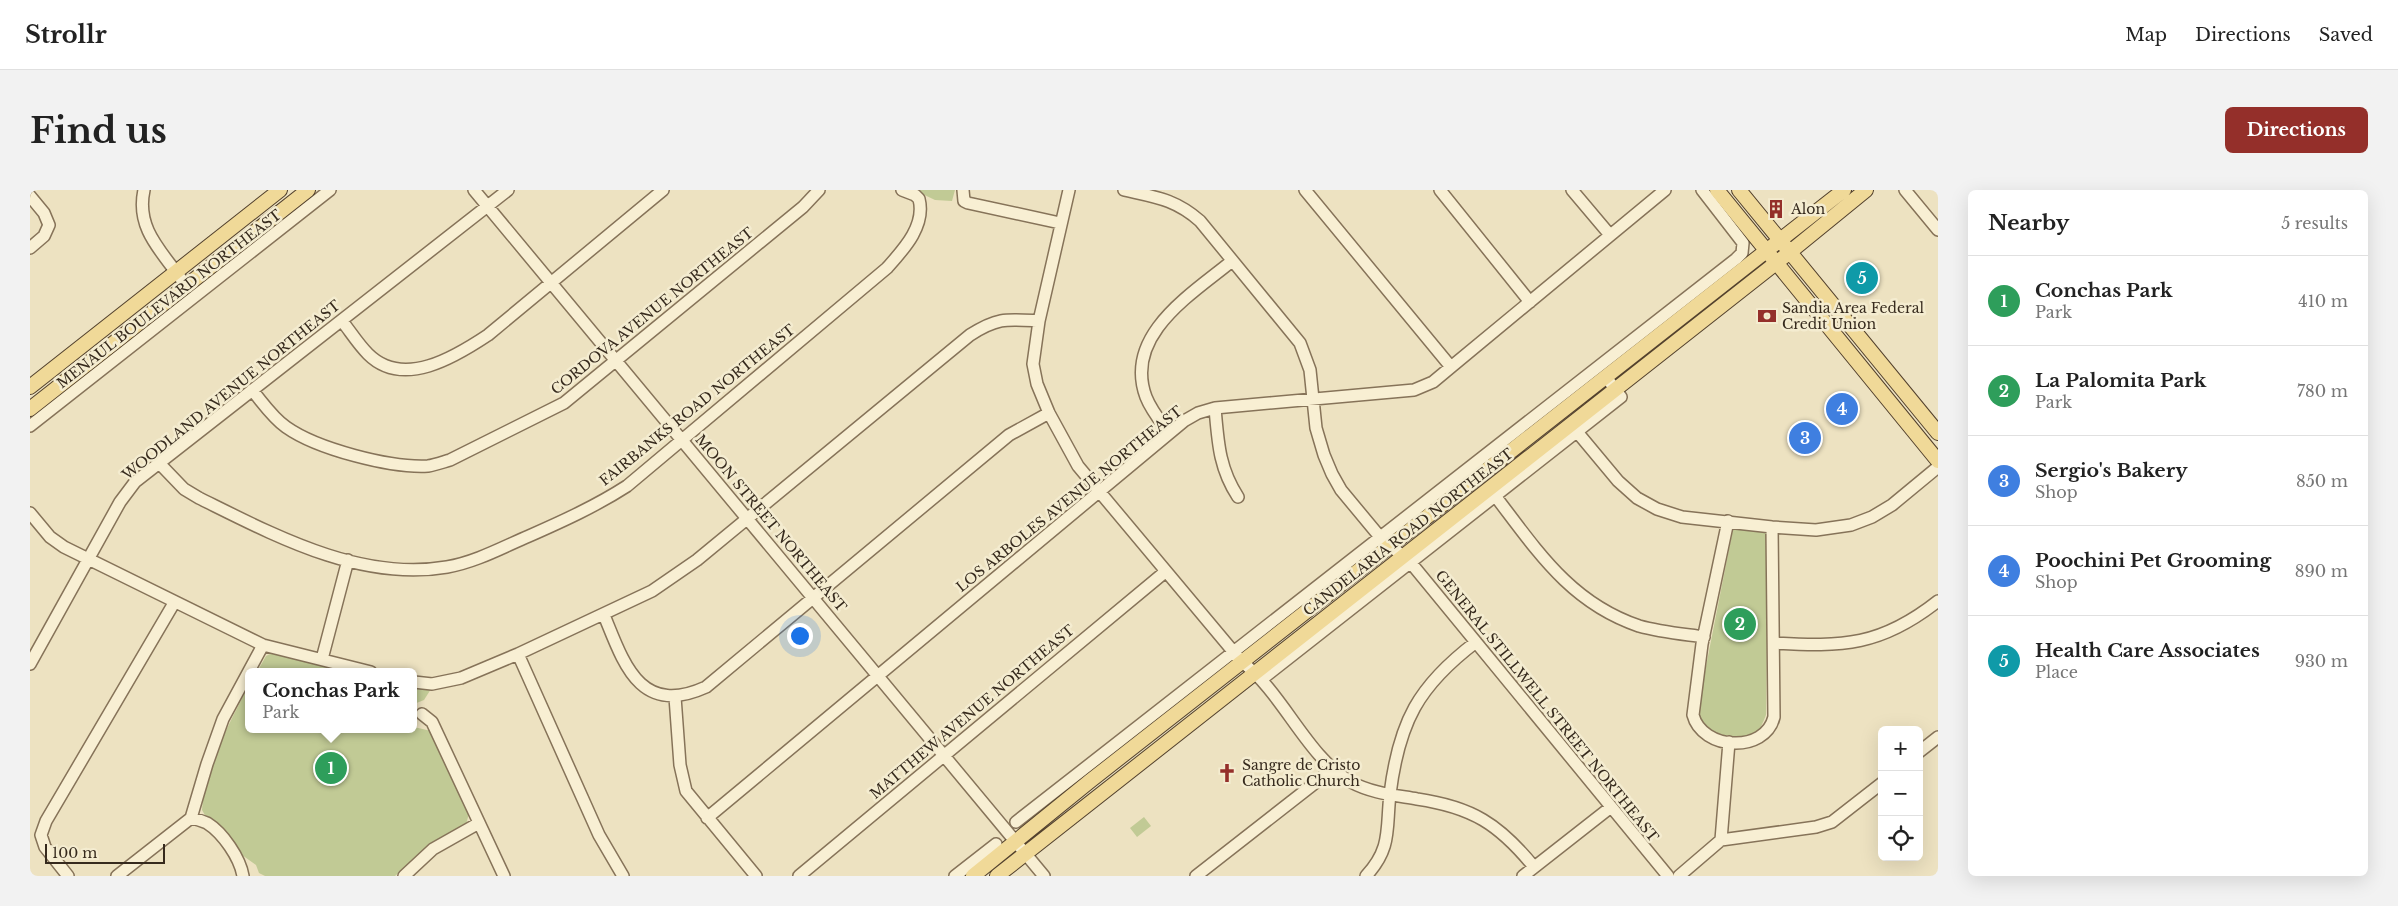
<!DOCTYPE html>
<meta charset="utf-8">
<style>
body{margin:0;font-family:"Libre Baskerville",serif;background:#f2f2f2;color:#222}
.controls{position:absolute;right:15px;bottom:15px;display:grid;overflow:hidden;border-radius:8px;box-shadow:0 5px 20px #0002}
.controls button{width:45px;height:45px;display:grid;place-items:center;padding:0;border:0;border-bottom:1px solid #e0e0e0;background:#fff;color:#222;font:25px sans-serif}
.scale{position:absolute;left:15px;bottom:12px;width:120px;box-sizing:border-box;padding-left:5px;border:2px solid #362a1d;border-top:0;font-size:14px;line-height:18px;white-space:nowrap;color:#362a1d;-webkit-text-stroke:4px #f4ecd0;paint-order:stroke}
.you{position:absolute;left:769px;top:445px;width:18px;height:18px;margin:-12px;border:4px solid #fff;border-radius:50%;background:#1a73e8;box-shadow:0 0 0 8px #1a73e833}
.badge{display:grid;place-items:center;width:32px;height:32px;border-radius:50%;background:#942f2a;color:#fff;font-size:16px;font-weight:700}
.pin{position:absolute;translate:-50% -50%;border:2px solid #fff;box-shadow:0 1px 5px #0006}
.popup{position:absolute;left:215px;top:478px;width:172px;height:65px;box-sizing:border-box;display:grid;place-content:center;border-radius:8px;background:#fff;filter:drop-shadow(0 1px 4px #0005);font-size:16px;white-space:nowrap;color:#767676}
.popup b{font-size:19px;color:#222}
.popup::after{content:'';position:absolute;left:50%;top:100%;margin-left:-10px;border:10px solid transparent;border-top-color:#fff}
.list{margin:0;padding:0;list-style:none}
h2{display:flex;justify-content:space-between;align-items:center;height:65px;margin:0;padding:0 20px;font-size:21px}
h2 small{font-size:16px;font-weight:400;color:#767676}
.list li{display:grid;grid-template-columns:32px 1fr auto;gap:15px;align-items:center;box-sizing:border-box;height:90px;padding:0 20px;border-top:1px solid #e0e0e0}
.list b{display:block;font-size:19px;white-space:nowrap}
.list p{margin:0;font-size:16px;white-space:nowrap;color:#767676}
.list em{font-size:16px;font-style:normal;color:#767676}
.icon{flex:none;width:28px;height:28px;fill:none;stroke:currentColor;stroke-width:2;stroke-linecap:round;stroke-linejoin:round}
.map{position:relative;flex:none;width:1908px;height:686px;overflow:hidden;border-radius:8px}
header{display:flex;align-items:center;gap:30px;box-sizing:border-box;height:70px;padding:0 25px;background:#fff;border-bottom:1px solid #e0e0e0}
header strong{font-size:24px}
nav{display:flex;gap:28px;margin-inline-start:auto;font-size:18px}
.intro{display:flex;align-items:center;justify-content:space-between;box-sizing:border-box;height:120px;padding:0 30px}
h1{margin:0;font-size:35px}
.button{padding:12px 22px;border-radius:8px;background:#942f2a;color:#fff;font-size:18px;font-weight:700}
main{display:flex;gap:30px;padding:0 30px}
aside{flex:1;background:#fff;border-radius:8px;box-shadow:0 5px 20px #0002}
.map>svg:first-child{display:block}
.green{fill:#c1ca95}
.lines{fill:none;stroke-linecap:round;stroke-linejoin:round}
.minor-casing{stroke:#867359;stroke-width:14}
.major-casing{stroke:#53412d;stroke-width:16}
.minor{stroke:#f8efd3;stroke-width:11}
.major{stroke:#f0d998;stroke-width:14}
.labels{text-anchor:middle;stroke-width:5;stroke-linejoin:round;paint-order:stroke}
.poi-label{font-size:14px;fill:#362a1d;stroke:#f4ecd0;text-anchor:start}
.street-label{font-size:14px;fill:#362a1d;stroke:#f4ecd0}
</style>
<header>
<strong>Strollr</strong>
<nav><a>Map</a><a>Directions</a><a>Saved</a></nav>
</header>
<div class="intro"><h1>Find us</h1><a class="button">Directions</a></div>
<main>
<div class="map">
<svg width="1908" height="686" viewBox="0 0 1908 686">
<rect width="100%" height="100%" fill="#ede2c1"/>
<!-- green -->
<path class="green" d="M884,0H925L922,11L905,10Z
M1703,339L1736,341L1738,346L1736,525C1733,532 1730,542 1723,545C1714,548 1684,546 1676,539C1672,536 1670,527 1667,522Z
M240,464H246L317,482H227L236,466Z
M218,497V539H384V537L401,541L439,623L436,635L407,650L365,686H235L229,683L226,675L212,665L190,636L176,627L172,620C175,579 199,533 218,497Z
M384,497L401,499L394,510L384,514Z
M1114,627L1121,636L1107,647L1100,638Z"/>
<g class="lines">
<!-- minor casing -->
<g class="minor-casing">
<path id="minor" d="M114,0C105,41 135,64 156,96
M444,0L1014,686
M933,0L934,11L938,13L1030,33
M1039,0L1009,131L1003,174L1007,194L1019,223L1048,276L1212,472C1254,504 1276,566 1321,592C1341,603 1364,605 1387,609C1442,617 1469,634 1504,677
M1094,0C1125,7 1145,9 1170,31L1270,153L1280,180L1286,238L1294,265L1302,284L1311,300L1350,347L1381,373L1638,686
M1275,0L1421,177
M1410,0L1500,112
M1542,0L1580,45
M1875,0L1908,40
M0,6L14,23L19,35L14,46L0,58
M312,131C320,141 328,154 338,164C373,199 425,167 458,145L633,0
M222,200C233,213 242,227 256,237C287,259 360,278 398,276C405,275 413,272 420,270L534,213L773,17L789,0
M1185,218C1188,252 1189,278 1208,307
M0,236L300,0
M1139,243C1130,231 1121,220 1116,207C1093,145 1162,104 1202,71
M1548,243L1588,291L1607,308L1627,319L1652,327L1742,337L1786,340L1821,335L1842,327L1862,315L1908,277
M129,273L154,299L169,308C244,345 330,392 417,377C446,372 473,357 499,346C533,331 566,316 597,296L857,78C873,60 896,36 889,9L885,5L872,0
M1466,307C1508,362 1541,413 1609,436C1630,442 1653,444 1674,447
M0,323L20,347L34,357L233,455L341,482
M1698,331L1672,454L1663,525C1672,560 1735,564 1744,527L1742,337
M574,425C594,474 610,527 676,497L979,245L1019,223
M1744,453C1813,457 1851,456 1908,411
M488,464L569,645L593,686
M292,469L318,370
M0,474L90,312L105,292L478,0
M1232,489L1591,207L1576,187
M384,492L402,494L431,488L488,464L622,401L667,370L940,145C968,127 977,129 1009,131
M645,507L650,575L656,601L726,686
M392,524L402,532L474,686
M1889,562L1908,547
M161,628C166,629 172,631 177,633C193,643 210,668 213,686
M677,628L1154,231L1168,223L1185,218L1384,200L1403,192L1421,177L1635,0
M986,632L1706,69L1712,63L1713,53L1672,0
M1691,650L1699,552
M38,686L15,657L11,645L16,631L144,413
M87,686L161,628L177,574L193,529L233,455
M374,686L403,659L449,633
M769,686L1135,382
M925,686L966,654
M1166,686L1303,579
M1336,686C1362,658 1356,639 1360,604C1369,532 1388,496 1446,452
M1493,686L1581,617
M1649,686L1691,650L1786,637L1802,632L1852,593"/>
</g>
<!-- major casing -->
<g class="major-casing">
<path id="major" d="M1687,0L1908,271
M1709,0L1908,243
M0,197L250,0
M0,219L278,0
M943,686L1060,591L1814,0
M967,686L1760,62L1836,0"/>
</g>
<!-- minor -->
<use href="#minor" class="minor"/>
<!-- major -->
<use href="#major" class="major"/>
</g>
<!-- icons -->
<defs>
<g id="building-bare" transform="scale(1.5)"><path d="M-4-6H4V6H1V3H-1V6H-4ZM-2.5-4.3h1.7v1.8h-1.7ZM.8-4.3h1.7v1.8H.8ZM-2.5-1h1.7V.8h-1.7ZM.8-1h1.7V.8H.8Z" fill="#942f2a" stroke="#f4ecd0" stroke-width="2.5" paint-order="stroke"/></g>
<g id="bank-bare" transform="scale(1.5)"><path d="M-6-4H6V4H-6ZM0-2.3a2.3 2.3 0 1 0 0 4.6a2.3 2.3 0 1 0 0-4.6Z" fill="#942f2a" stroke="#f4ecd0" stroke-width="2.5" paint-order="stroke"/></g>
<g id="church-bare" transform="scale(1.5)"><path d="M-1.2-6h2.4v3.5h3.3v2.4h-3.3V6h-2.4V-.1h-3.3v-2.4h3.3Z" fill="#942f2a" stroke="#f4ecd0" stroke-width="2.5" paint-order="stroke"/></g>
</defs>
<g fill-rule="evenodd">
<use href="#building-bare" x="1746" y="19"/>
<use href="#bank-bare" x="1737" y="126"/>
<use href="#church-bare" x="1197" y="583"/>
</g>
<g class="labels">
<!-- poi labels -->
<g class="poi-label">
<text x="1761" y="24">Alon</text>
<text x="1752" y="123">Sandia Area Federal<tspan x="1752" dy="16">Credit Union</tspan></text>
<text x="1212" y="580">Sangre de Cristo<tspan x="1212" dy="16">Catholic Church</tspan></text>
</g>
<!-- street labels -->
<g class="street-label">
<text transform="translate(139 109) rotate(-38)" y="5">MENAUL BOULEVARD NORTHEAST</text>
<text transform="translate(622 121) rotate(-39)" y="5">CORDOVA AVENUE NORTHEAST</text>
<text transform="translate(201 200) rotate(-39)" y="5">WOODLAND AVENUE NORTHEAST</text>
<text transform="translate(667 215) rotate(-39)" y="5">FAIRBANKS ROAD NORTHEAST</text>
<text transform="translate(1039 309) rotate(-39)" y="5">LOS ARBOLES AVENUE NORTHEAST</text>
<text transform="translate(741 333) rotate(50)" y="5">MOON STREET NORTHEAST</text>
<text transform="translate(1378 342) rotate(-38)" y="5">CANDELARIA ROAD NORTHEAST</text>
<text transform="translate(1517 516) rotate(51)" y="5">GENERAL STILLWELL STREET NORTHEAST</text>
<text transform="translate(942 522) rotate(-40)" y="5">MATTHEW AVENUE NORTHEAST</text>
</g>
</g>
</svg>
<div class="controls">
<button>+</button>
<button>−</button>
<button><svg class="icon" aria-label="locate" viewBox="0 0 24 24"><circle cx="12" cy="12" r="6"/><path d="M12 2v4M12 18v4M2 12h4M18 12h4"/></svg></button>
</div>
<div class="scale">100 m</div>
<div class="you"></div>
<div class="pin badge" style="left:301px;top:578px;background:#2e9e5b">1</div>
<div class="popup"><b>Conchas Park</b>Park</div>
<div class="pin badge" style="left:1710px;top:434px;background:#2e9e5b">2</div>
<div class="pin badge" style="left:1775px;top:248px;background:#3f7fe0">3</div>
<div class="pin badge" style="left:1812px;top:219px;background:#3f7fe0">4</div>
<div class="pin badge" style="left:1832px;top:88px;background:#0f9aa8">5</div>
</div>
<aside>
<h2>Nearby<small>5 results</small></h2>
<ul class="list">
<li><span class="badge" style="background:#2e9e5b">1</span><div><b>Conchas Park</b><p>Park</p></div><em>410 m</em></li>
<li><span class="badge" style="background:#2e9e5b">2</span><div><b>La Palomita Park</b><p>Park</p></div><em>780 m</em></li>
<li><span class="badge" style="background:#3f7fe0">3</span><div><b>Sergio's Bakery</b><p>Shop</p></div><em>850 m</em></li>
<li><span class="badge" style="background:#3f7fe0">4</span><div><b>Poochini Pet Grooming</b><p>Shop</p></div><em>890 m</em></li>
<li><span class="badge" style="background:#0f9aa8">5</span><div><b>Health Care Associates</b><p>Place</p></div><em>930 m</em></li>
</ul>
</aside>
</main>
